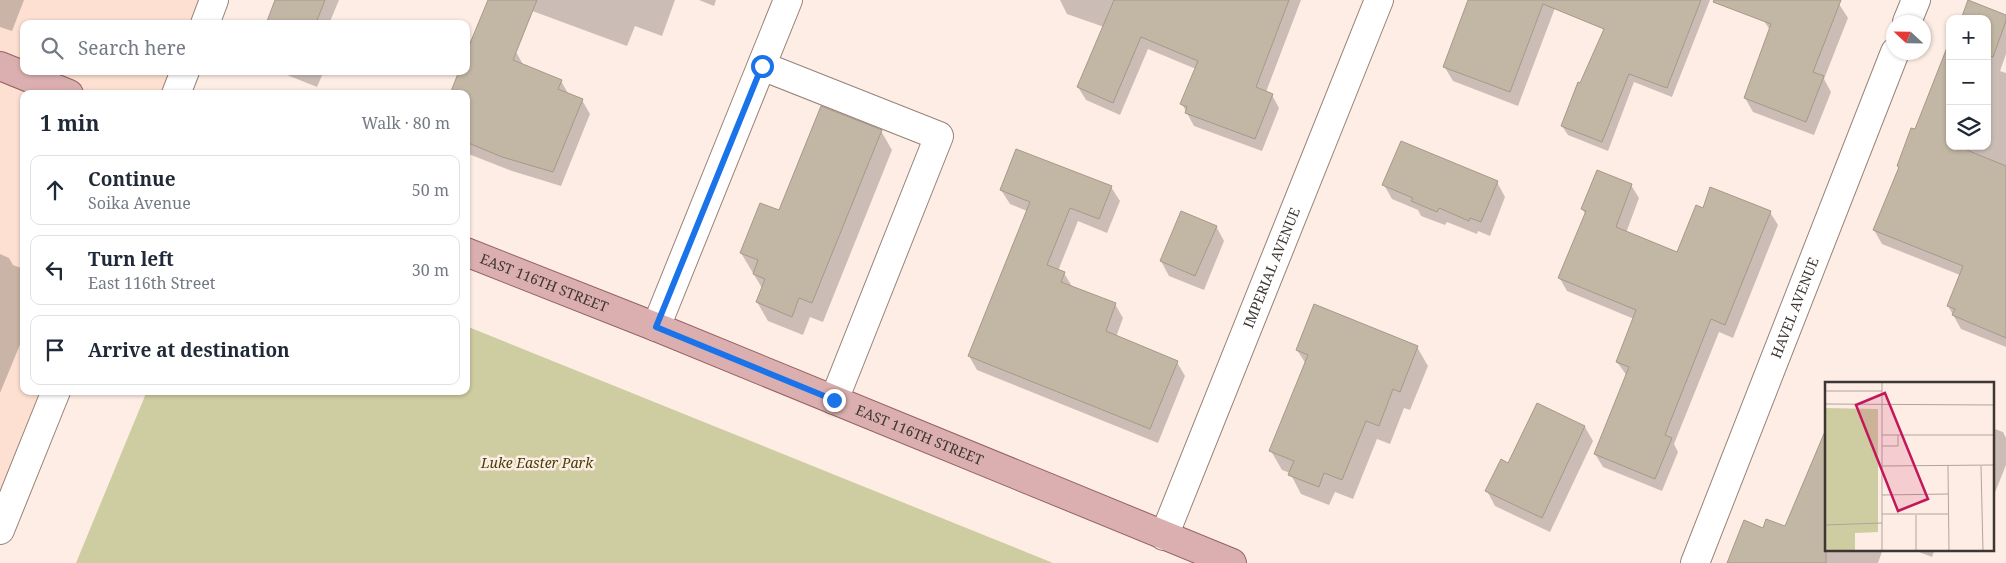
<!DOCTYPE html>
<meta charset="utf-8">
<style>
body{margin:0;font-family:"Noto Serif",serif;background:#f2f2f3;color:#1f2937}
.controls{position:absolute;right:15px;top:15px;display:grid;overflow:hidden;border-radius:10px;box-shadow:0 1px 4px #0004}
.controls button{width:45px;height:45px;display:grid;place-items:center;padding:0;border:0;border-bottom:1px solid #e0e1e3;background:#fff;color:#1f2937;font:25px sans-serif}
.compass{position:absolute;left:1886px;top:15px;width:45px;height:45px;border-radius:50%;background:#fff;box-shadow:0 1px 4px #0004;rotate:292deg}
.stop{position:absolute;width:15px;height:15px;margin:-11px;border:4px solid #1a73e8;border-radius:50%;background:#fff}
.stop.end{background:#1a73e8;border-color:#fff;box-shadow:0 1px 5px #0008}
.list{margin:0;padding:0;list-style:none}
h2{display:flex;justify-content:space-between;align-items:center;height:65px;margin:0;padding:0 20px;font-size:21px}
h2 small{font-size:16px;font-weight:400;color:#747a83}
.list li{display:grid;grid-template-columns:32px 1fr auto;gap:15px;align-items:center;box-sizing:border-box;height:70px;margin:0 10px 10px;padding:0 10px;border:1px solid #e0e1e3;border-radius:10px}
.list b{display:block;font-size:19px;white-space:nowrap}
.list p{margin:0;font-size:16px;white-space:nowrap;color:#747a83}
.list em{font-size:16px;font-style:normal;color:#747a83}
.icon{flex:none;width:28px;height:28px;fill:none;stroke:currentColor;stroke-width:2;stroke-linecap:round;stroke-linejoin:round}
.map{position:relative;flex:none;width:2006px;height:563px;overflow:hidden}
.search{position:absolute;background:#fff;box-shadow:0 1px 4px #0004;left:20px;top:20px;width:450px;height:55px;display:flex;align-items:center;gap:12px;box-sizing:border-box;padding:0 18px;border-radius:10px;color:#747a83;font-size:19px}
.panel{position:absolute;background:#fff;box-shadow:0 1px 4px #0004;left:20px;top:90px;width:450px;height:305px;border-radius:10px}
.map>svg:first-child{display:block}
.built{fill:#fde0d1}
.green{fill:#cecda1}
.shadow{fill:#0003}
.building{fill:#c2b6a4;stroke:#a59988}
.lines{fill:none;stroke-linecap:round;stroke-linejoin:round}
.minor-casing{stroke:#968379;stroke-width:30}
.major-casing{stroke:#946260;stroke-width:30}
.minor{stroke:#fff;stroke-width:28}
.major{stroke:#dbafaf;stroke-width:28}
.route{stroke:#1a73e8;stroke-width:6}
.labels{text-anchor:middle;stroke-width:5;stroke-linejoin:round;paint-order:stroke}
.street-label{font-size:14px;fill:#3e3632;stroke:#feede4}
.park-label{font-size:14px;font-style:italic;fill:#423f05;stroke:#feede4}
.inset-road{fill:none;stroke:#b1a49d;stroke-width:1}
.view{fill:#c2185b;fill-opacity:0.15;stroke:#c2185b;stroke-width:2.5}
.inset-edge{fill:none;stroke:#3e3632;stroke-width:2.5}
</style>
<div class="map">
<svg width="2006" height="563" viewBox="0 0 2006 563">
<rect width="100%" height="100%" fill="#feede4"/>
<!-- built -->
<path class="built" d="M0,0H214L205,24H24V71H185L176,94H24V391H56L0,530Z"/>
<!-- green -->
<path class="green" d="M466,326L1053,563H76L147,391H466Z"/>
<!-- shadow -->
<path class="shadow" d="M0,0H24L12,31L0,27Z
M277,0H339L329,24H267Z
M522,0H675L662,36L635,26L627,46L527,9Z
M699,0H716L714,6Z
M1060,0H1301L1266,92L1272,95L1279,108L1262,151L1194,126L1182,104L1196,69L1148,49L1120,115L1086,100L1078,87L1104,27L1067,14Z
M1469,0H1558L1518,106L1453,81L1444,66Z
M1612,0H1710L1672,97L1634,82L1608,151L1568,135L1562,126L1604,31L1601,27Z
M1773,0H1830L1839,4L1848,18L1824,79L1831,92L1814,135L1753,112L1745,98L1770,30L1764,21Z
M2006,16V54L2000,71L2006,73V347L1961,329L1948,306L1960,275L1882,244L1874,230L1899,168L1898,166L1950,51V146H1987V19Z
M516,52L524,66L561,81L569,95L582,100L590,114L561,186L512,171L466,153V71Z
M277,71H324L317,87Z
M881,131L892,150L823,322L810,317L803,335L768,321L757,302L762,288L741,253L779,212Z
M1497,182L1505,197L1490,236L1478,231L1477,234L1447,222L1445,225L1421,216L1418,210L1392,199L1384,185Z
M1631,185L1639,198L1626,233L1678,254L1703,210L1770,212L1778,225L1733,338L1719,332L1674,444L1678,452L1662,491L1603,467L1595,454L1627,376L1617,362L1634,319L1567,291L1559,277L1586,215L1582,209Z
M1111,187L1120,201L1107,233L1078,221L1058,271L1064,273L1073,288L1115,304L1123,318L1116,337L1177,362L1185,376L1158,443L977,370L969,356L1027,211L1010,204L1001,190Z
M1216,226L1224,241L1204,290L1169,276L1161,261Z
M0,254L9,258L13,265L24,269V335L0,393Z
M1417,347L1428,366L1410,410L1404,408L1390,444L1377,439L1353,499L1335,492L1329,505L1301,494L1290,473L1282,470L1271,451L1306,364L1297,350Z
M1585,427L1593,441L1550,532L1495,506L1487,491L1509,464Z
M1992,428L2003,432L2006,438V465L1994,495L1992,494Z
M1826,460V549H1883L1878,563H1728L1763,529L1785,528Z
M1911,549H1935L1932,557Z"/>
<!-- building -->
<path class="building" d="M275,0H325L316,23L318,24H266Z
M488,0H537L513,60L562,80L558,89L583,99L553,172L502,157L466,142V94H450L459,71H466V53Z
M1114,0H1289L1256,87L1273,94L1255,139L1185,113L1187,107L1180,104L1198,61L1141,37L1113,103L1077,87Z
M1468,0H1701L1667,88L1629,74L1602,142L1561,126L1578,82L1580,83L1604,29L1543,4L1510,92L1443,67Z
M1714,0H1841L1813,72L1824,76L1806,122L1744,98L1771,24L1713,2Z
M1968,0L2006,15V21L1993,57L1987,55V19H1961Z
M1948,45L1950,146H1957L2006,166V338L1952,315L1955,309L1947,306L1963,266L1873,230L1899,167L1897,166L1911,128L1915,129Z
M821,106L882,130L812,303L799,298L792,317L756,302L765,279L753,274L758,260L740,253L760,203L779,210Z
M1401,141L1498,181L1481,222L1470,218L1469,221L1439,208L1437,212L1411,201L1413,198L1382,185Z
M1016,149L1112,186L1099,219L1070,208L1047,265L1065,272L1061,282L1116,303L1106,331L1178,361L1150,429L968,356L1030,202L1000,190Z
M1597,170L1632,184L1616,227L1677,252L1696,205L1703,208L1710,187L1771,211L1725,325L1711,319L1665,435L1672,438L1655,479L1594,454L1629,367L1616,362L1636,310L1558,278L1586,211L1581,209Z
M1181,211L1217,226L1195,276L1160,261Z
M1314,304L1418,346L1400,392L1393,389L1379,426L1366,421L1342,480L1324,473L1319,487L1288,475L1294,461L1269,451L1308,355L1296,350Z
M1537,403L1585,426L1542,518L1485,491L1501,459L1508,463Z
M1826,429V563H1727L1744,520L1763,528L1766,519L1785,526Z"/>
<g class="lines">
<!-- minor casing -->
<g class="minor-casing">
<g id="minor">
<path d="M1907,22L1916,0"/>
<path d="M205,24L214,0"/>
<path d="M762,66L939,136L834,400"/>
<path d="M176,94L185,71"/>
<path d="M656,327L788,0"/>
<path d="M0,530L56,391"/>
<path id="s1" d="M1164,536L1379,0"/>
<path id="s2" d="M1695,563L1895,52"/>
</g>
</g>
<!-- major casing -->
<g class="major-casing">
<g id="major">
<path d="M0,66L69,94"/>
<path id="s3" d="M466,252L656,327L1232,563"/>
</g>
</g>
<!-- minor -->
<use href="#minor" class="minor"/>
<!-- major -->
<use href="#major" class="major"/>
</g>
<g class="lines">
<!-- route -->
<path class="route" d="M762,66L656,327L834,400"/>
</g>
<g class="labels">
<!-- street labels -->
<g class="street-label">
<text dy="5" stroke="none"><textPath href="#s1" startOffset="289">IMPERIAL AVENUE</textPath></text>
<text dy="5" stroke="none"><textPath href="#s3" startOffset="84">EAST 116TH STREET</textPath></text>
<text dy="5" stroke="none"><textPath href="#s2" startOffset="274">HAVEL AVENUE</textPath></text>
<text dy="5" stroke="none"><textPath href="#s3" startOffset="489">EAST 116TH STREET</textPath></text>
</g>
<!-- park labels -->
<g class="park-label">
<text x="537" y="468">Luke Easter Park</text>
</g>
</g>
<!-- overview -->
<g transform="translate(1825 382)">
<rect width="169" height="169" fill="#feede4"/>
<path d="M0,26L53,27V150L30,151V169H0Z" fill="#cecda1"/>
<path class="inset-road" d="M57,0V169M0,9H57M0,22L169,23M57,53H169M57,64H73V53M57,84L169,83M123,84L124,169M156,84L158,169M57,113L124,112M57,132H124M91,133V169M0,143L57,141"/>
<path class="view" d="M60,11L103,117L73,129L31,23Z"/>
<rect width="169" height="169" class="inset-edge"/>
</g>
</svg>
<div class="controls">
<button>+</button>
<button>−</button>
<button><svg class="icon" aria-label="layers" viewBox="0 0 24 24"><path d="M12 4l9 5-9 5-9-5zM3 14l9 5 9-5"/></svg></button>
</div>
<svg class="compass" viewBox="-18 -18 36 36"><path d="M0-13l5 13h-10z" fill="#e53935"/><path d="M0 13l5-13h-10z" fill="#747a83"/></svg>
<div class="stop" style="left:762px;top:66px"></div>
<div class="stop end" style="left:834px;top:400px"></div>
<div class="search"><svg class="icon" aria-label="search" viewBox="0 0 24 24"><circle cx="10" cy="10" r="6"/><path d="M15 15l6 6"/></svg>Search here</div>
<section class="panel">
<h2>1 min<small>Walk · 80 m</small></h2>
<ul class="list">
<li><svg class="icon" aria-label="ahead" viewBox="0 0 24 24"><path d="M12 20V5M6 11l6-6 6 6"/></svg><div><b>Continue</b><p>Soika Avenue</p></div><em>50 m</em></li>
<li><svg class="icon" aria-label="left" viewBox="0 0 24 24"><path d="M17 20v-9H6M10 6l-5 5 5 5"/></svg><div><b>Turn left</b><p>East 116th Street</p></div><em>30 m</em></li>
<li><svg class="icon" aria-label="arrive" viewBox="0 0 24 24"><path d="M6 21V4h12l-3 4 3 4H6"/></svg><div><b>Arrive at destination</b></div></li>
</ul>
</section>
</div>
